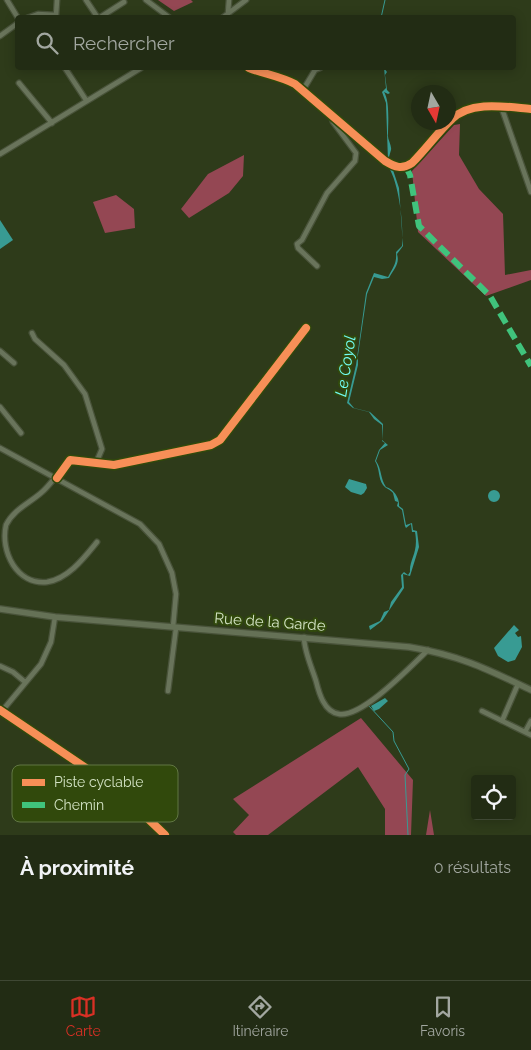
<!DOCTYPE html>
<html lang="fr">
<meta charset="utf-8">
<style>
body{margin:0;font-family:Raleway,sans-serif;background:#2a341d;color:#f1f3f6}
.controls{position:absolute;right:15px;bottom:15px;display:grid;overflow:hidden;border-radius:5px;box-shadow:0 2px 12px #0003}
.controls button{width:45px;height:45px;display:grid;place-items:center;padding:0;border:0;border-bottom:1px solid #3f4834;background:#222c14;color:#f1f3f6;font:25px sans-serif}
.compass{position:absolute;left:411px;top:85px;width:45px;height:45px;border-radius:50%;background:#222c14;box-shadow:0 2px 12px #0003;rotate:171deg}
.list{margin:0;padding:0;list-style:none}
h2{display:flex;justify-content:space-between;align-items:center;height:65px;margin:0;padding:0 20px;font-size:21px}
h2 small{font-size:16px;font-weight:400;color:#a2a7a0}
.icon{flex:none;width:28px;height:28px;fill:none;stroke:currentColor;stroke-width:2;stroke-linecap:round;stroke-linejoin:round}
.map{position:relative;flex:none;width:531px;height:835px;overflow:hidden}
.search{position:absolute;background:#222c14;box-shadow:0 2px 12px #0003;left:15px;right:15px;top:15px;height:55px;display:flex;align-items:center;gap:12px;box-sizing:border-box;padding:0 18px;border-radius:5px;color:#a2a7a0;font-size:19px}
.sheet{height:145px;background:#222c14}
nav{display:flex;justify-content:space-around;align-items:center;box-sizing:border-box;height:70px;border-top:1px solid #3f4834;background:#222c14;font-size:14px;color:#a2a7a0}
nav a{display:grid;justify-items:center;gap:2px}
nav .on{color:#d93025}
.map>svg:first-child{display:block}
.forest{fill:#944753}
.water{fill:#389b93}
.lines{fill:none;stroke-linecap:round;stroke-linejoin:round}
.stream{stroke:#389b93;stroke-width:1}
.minor-casing{stroke:#49533a;stroke-width:7}
.major-casing{stroke:#49533a;stroke-width:8}
.minor{stroke:#69745b;stroke-width:4.5}
.major{stroke:#657156;stroke-width:5.5}
.quiet{stroke:#40c37c;stroke-width:6;stroke-dasharray:12 6;stroke-linecap:butt}
.cycleway-casing{stroke:#31490c;stroke-width:11}
.cycleway{stroke:#f78f57;stroke-width:8}
.labels{text-anchor:middle;stroke-width:4;stroke-linejoin:round;paint-order:stroke}
.street-label{font-size:15px;fill:#d2e2c3;stroke:#31490c}
.water-label{font-size:16px;font-style:italic;fill:#72fdf4;stroke:#31490c}
.key{fill:#31490c;stroke:#617743;stroke-width:1}
.key-label{font-size:14px;fill:#d2e2c3}
</style>
<div class="map">
<svg width="531" height="835" viewBox="0 0 531 835">
<rect width="100%" height="100%" fill="#2e3b1a"/>
<!-- forest -->
<path class="forest" d="M158,0H191L193,2L174,11Z
M460,124L459,155L479,189L503,214L505,275L531,270V280L486,296L418,232L412,171L454,125Z
M244,155L243,176L229,193L189,218L181,209L208,174Z
M116,195L134,209L135,228L105,233L93,202Z
M361,718L413,780L411,835H385V809L358,767L268,835H236L233,832L249,815L233,799Z
M430,810L434,835H426Z"/>
<!-- water -->
<path class="water" d="M384,68L387,72L385,75L387,90L390,93L388,94L384,92C390,101 388,125 388,134C387,139 392,145 391,150C390,153 389,157 388,161L386,103L382,92L386,88Z
M387,165L393,170L399,188L403,246L397,254C400,264 394,269 389,278L382,279L374,277L367,294L358,355V365L349,402L354,408L370,412L383,424L382,440L388,445L380,450L376,461C382,470 380,478 386,487C394,489 400,499 399,506L403,509L406,525L412,523L413,530L417,531L419,547L410,576L403,574L404,588L382,621L370,630L369,626L380,621L384,612L389,610L391,602L402,587L401,575L404,572L408,575L410,572C409,559 419,553 415,532H412L411,524L406,528L405,526L402,510L397,506L398,502L395,501L393,493C390,489 386,489 383,485C378,478 380,469 375,461L379,450L385,443L382,441V425L374,419L369,412L353,408L347,403L356,365L366,293L374,273L388,277C393,267 397,264 396,252L402,246C404,226 399,180 387,165Z
M0,220L13,240L0,249Z
M349,479L366,484L367,488L364,493L361,495L351,492L345,487Z
M488 496a6 6 0 1 1 12 0a6 6 0 1 1-12 0Z
M514,625L519,630L515,633L518,637L521,636L522,647L515,660L508,662L498,656L494,648Z
M385,698L388,701L379,709L374,711L371,706Z"/>
<g class="lines">
<!-- stream -->
<path class="stream" d="M381,18L385,0
M369,706L393,732L394,741L409,769L405,775L408,835"/>
<!-- minor casing -->
<g class="minor-casing">
<path id="minor" d="M7,0L18,18
M86,0L98,18
M146,0L170,18
M228,13L229,0
M56,16L57,0
M27,18L38,14L56,15
M99,18L124,2
M222,18L246,0
M0,36L18,23
M65,68L86,100
M249,68C264,74 280,76 295,84L385,161C395,167 402,170 412,163C426,149 438,132 452,119C471,100 507,107 531,109
M19,83L52,123
M303,90L315,70L320,68
M501,106L531,192
M0,154L141,68
M317,266L298,248L297,244L302,240L327,193L355,161L356,153L333,122L330,113
M32,333L35,339L64,365L85,394L102,449L96,463
M0,351L14,363
M0,407L21,433
M0,448L140,524L159,544L172,573L176,594L173,627
M55,478C51,482 47,488 42,492C30,503 14,509 6,525C0,552 17,585 47,582C68,579 84,558 97,542
M57,478L70,460L114,465L211,445L220,440L306,328
M304,637C304,651 312,668 316,681C319,693 324,712 339,714C362,718 411,666 428,650
M0,666L13,672L25,682
M168,691L176,628
M0,710L117,789L165,835
M2,711L41,664L51,642L55,617
M482,711L531,735
M502,721L518,684
M525,732L531,721"/>
</g>
<!-- major casing -->
<g class="major-casing">
<path id="major" d="M0,609L55,617L409,647C459,655 487,669 531,690"/>
</g>
<!-- minor -->
<use href="#minor" class="minor"/>
<!-- major -->
<use href="#major" class="major"/>
<!-- quiet -->
<path class="quiet" d="M406,167L410,175L419,226L490,296L531,366"/>
<!-- cycleway casing -->
<g class="cycleway-casing">
<path id="cycleway" d="M249,68C264,74 280,76 295,84L385,161C395,167 402,170 412,163C426,149 438,132 452,119C471,100 507,107 531,109
M57,478L70,460L114,465L211,445L220,440L306,328
M0,710L117,789L165,835"/>
</g>
<!-- cycleway -->
<use href="#cycleway" class="cycleway"/>
</g>
<g class="labels">
<!-- street labels -->
<g class="street-label">
<text transform="translate(270 622) rotate(4)" y="5">Rue de la Garde</text>
</g>
<!-- water labels -->
<g class="water-label">
<text transform="translate(345 366) rotate(-81)" y="6">Le Coyol</text>
</g>
</g>
<!-- legend -->
<rect x="12" y="765" width="166" height="57" rx="8" class="key"/>
<rect x="22" y="779" width="23" height="7" fill="#f78f57"/>
<rect x="22" y="802" width="23" height="6" fill="#40c37c"/>
<g class="key-label">
<text x="54" y="787">Piste cyclable</text>
<text x="54" y="810">Chemin</text>
</g>
</svg>
<div class="controls">
<button><svg class="icon" aria-label="locate" viewBox="0 0 24 24"><circle cx="12" cy="12" r="6"/><path d="M12 2v4M12 18v4M2 12h4M18 12h4"/></svg></button>
</div>
<svg class="compass" viewBox="-18 -18 36 36"><path d="M0-13l5 13h-10z" fill="#e53935"/><path d="M0 13l5-13h-10z" fill="#a2a7a0"/></svg>
<div class="search"><svg class="icon" aria-label="search" viewBox="0 0 24 24"><circle cx="10" cy="10" r="6"/><path d="M15 15l6 6"/></svg>Rechercher</div>
</div>
<section class="sheet">
<h2>À proximité<small>0 résultats</small></h2>
<ul class="list">
</ul>
</section>
<nav>
<a class="on"><svg class="icon" aria-label="map" viewBox="0 0 24 24"><path d="M3 6l6-2 6 2 6-2v14l-6 2-6-2-6 2zM9 4v14M15 6v14"/></svg>Carte</a>
<a><svg class="icon" aria-label="directions" viewBox="0 0 24 24"><path d="M12 3l9 9-9 9-9-9zM9 14v-3h6M13 9l2 2-2 2"/></svg>Itinéraire</a>
<a><svg class="icon" aria-label="saved" viewBox="0 0 24 24"><path d="M7 4h10v16l-5-4-5 4z"/></svg>Favoris</a>
</nav>
